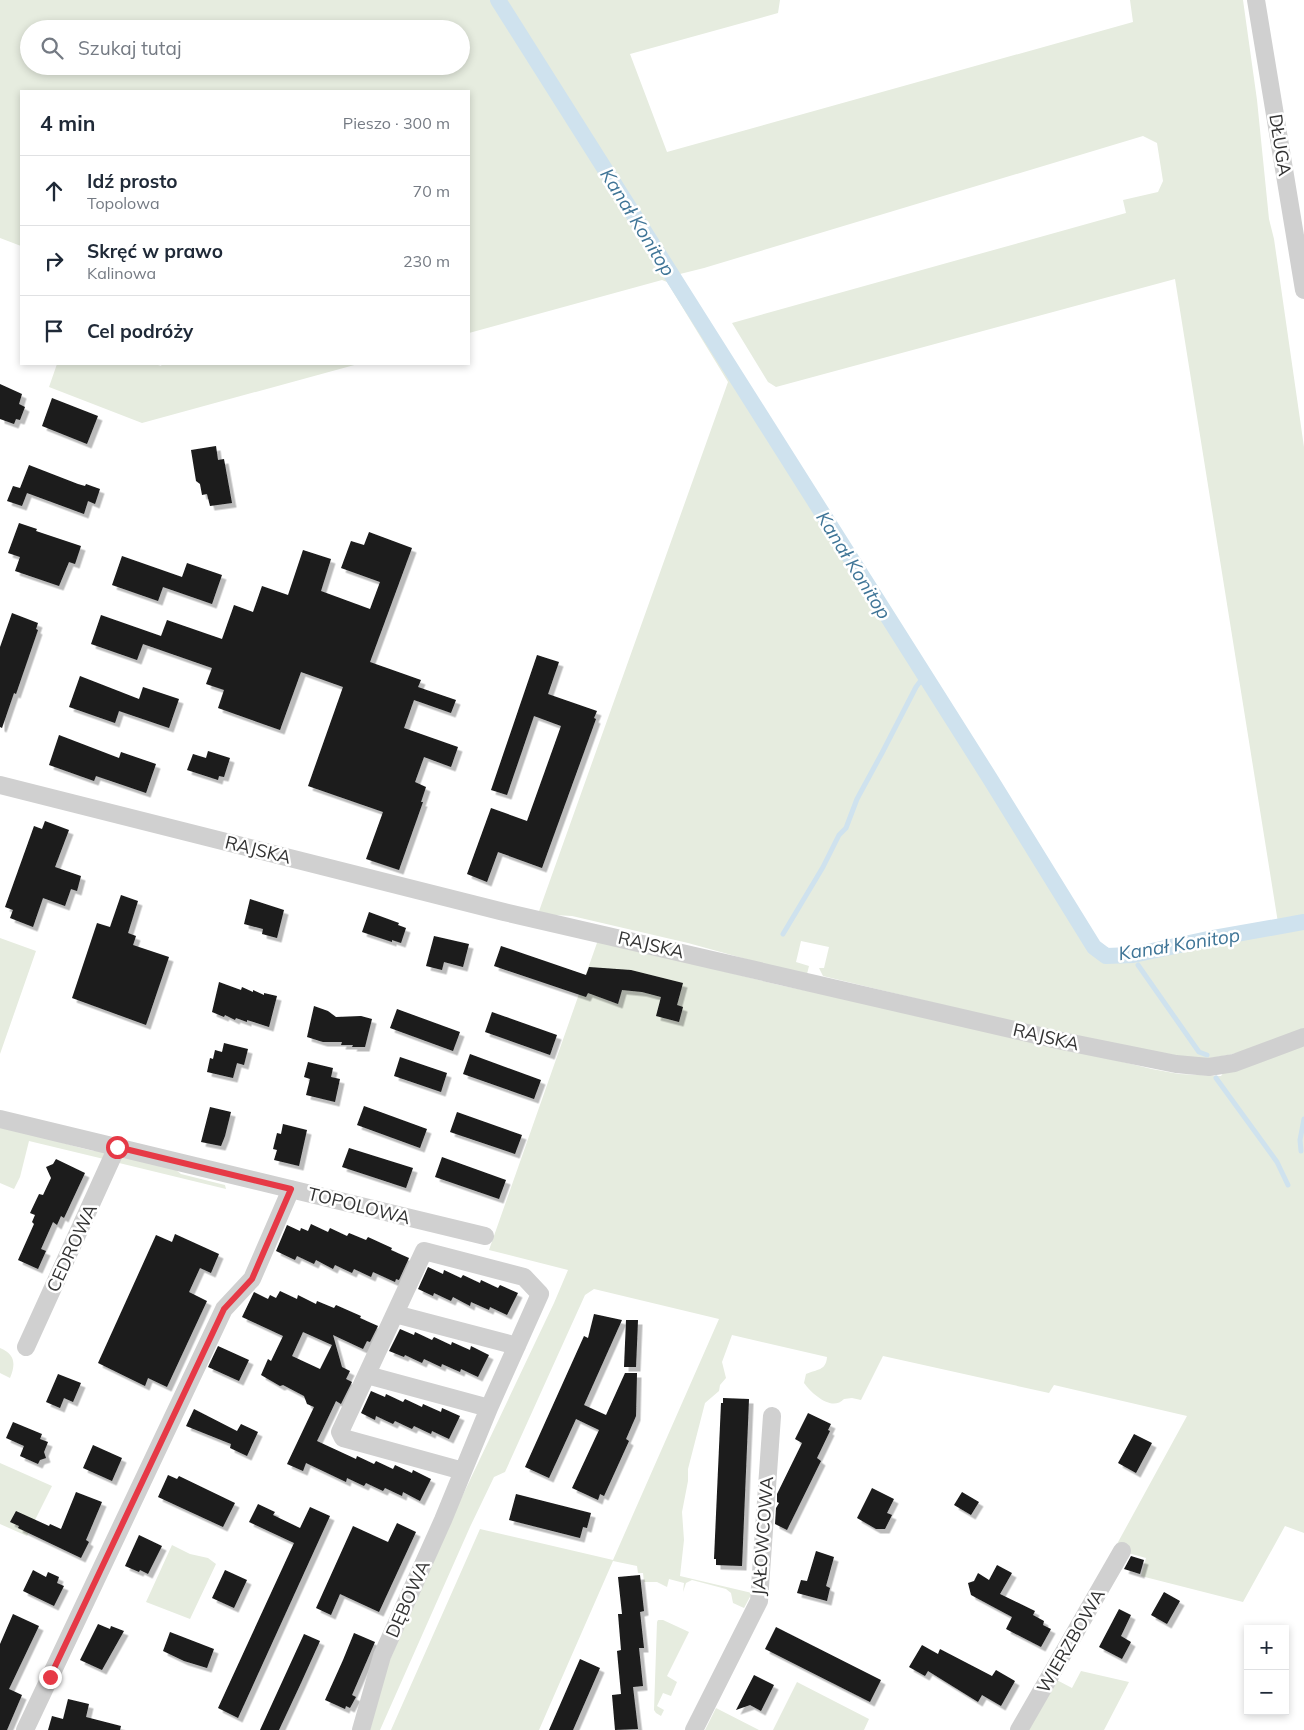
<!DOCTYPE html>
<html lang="pl">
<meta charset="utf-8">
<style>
body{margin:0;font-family:Mulish,sans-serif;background:#f2f2f3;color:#1f2937}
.controls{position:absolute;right:15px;bottom:15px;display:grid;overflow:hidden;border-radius:0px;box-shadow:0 2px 8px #0003}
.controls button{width:45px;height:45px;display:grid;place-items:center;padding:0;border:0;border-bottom:1px solid #e0e1e3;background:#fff;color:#1f2937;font:25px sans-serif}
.stop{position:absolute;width:15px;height:15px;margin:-11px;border:4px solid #e63946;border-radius:50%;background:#fff}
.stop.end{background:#e63946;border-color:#fff;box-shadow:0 1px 5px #0008}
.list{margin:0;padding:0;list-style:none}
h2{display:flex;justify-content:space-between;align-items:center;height:65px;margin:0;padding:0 20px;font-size:21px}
h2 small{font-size:16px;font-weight:400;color:#747a83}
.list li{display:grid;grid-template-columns:32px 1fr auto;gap:15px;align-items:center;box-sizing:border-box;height:70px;padding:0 20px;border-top:1px solid #e0e1e3}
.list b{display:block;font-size:19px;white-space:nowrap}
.list p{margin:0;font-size:16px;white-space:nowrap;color:#747a83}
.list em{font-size:16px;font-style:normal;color:#747a83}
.icon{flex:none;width:28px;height:28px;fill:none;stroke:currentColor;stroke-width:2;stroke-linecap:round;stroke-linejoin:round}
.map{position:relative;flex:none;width:1304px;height:1730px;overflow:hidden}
.search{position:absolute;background:#fff;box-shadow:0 2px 8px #0003;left:20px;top:20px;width:450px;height:55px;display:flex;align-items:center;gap:12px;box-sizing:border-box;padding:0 18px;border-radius:28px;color:#747a83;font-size:19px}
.panel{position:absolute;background:#fff;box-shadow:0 2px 8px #0003;left:20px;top:90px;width:450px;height:275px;border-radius:0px}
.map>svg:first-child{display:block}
.green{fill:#e6ecdf;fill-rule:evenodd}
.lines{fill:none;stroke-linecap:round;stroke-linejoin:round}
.stream{stroke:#cfe2ee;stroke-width:5}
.canal{stroke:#cfe2ee;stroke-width:16}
.building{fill:#1a1a1a;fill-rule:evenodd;filter:url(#shadow)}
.minor{stroke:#d0d0d0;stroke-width:18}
.route{stroke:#e63946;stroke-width:6}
.labels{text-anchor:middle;stroke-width:5;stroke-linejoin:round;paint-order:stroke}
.street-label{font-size:18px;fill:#333;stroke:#fff}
.water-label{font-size:19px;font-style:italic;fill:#3f7597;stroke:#fff}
</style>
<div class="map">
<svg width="1304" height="1730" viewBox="0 0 1304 1730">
<defs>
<filter id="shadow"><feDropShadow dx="4.5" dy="4.5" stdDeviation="0" flood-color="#0004"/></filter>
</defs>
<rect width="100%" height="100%" fill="#fff"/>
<!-- green -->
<path class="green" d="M0,0H493L670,277L731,379L983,775L1091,950L1103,960L1114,961L1279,929L1175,279L776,387L768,382L732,323L1126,213L1123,200L1158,192L1163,181L1157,143L1143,136L704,268L676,275L502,0H780L778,13L630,54L667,152L1133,22L1130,0H1243L1257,100L1269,219L1274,239L1304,447V1031C1264,1045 1229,1059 1187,1060L1050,1031L823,976L819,968H824L829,947L801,941L796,962L809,966L807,974L789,971L688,943L572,916L538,914L728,382L667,282L662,280L469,333V91H21V246L0,238ZM29,29H461V66H29Z
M57,364H155L161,366L162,364H358L142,423L49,387Z
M0,938L36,951L0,1054Z
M598,940L779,985L952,1021L1152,1069L1179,1074L1221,1076L1224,1072L1304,1046V1533L1285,1526L1243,1602L1141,1576L1146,1558L1128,1553L1130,1549L1117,1544L1187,1416L1054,1385L1049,1393L883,1356L861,1400L852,1398L844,1399C832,1412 812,1394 804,1383L806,1374C817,1369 826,1371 827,1357L732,1335L722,1362L726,1378L720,1385L719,1391L705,1403L688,1469V1481L682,1512L684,1540L680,1576L752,1593L744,1608L733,1603L731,1593L726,1589L692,1580L686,1583L683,1592L684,1583L669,1579L667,1587L657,1582H644L643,1573H638L637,1566L613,1561L539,1730H391L480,1529L613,1560L719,1319L594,1289L585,1295L505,1472L494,1477L470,1527L380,1730H367L374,1696L450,1522L554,1303L568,1270L489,1250Z
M0,1125C32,1133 62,1144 94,1151L96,1148L111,1152L108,1160L29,1141L20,1177L14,1189L0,1183Z
M118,1154L171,1166L181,1174L225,1185L226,1189L115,1162Z
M0,1348C15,1354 16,1364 10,1378L0,1373Z
M0,1463L52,1486L27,1536L0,1524Z
M172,1545L190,1554L208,1558L216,1564L190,1619L146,1602Z
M663,1620L689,1632L667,1676L677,1682L671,1696L663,1693L657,1706L664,1710L661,1716L656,1713L654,1710L657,1622L658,1620Z
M1081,1671L1129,1682L1104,1730H1025L1053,1678L1072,1688Z
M797,1682L869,1719L864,1730H773Z
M716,1708L759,1730H705Z"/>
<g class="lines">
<!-- stream -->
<path class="stream" d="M783,934L823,867L839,835L846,828L857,799L882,753L916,687L925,675
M1138,965L1199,1052L1207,1055
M1216,1078L1277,1162L1288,1185
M1301,1151L1300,1140L1304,1119"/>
<!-- canal -->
<path class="canal" d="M498,0L989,777L1094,947L1106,956L1133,955L1208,939L1304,922"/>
</g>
<!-- building -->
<path class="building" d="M0,384L22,394L19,404L25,407L20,420L16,419L14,424L0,419Z
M52,398L98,416L87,444L42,426Z
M216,446L218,460L224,459L232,503L210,506L207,494L202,495L200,484L196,481L191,450Z
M29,465L78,484L85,486L86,484L100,489L95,504L88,501L84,514L27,493L22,506L7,501L13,486L20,488Z
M19,523L37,529L36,531L81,546L75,564L69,562L59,586L15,571L20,557L8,553Z
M369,532L412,548L370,662L421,680L418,687L456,700L451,713L414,700L404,728L458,747L451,767L424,757L415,782L426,787L421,802H423L399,870L366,859L383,812L308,786L343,687L301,672L280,730L218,708L224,690L206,684L212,668L143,644L137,660L91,644L101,615L161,636L167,620L222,639L234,605L253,612L262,586L288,595L303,550L331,559L321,591L370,609L380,582L341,568L351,541L364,545Z
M122,556L182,577L187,563L222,575L212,604L163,587L158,601L112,585Z
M12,613L38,623L36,629L38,630L16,694L14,693L2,728L0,727V647Z
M537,655L559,662L548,694L597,711L594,718L596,719L542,868L498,852L487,882L467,874L491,808L527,821L561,726L534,716L507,795L491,790Z
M80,676L139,699L143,687L179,699L169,728L119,711L115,723L69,707Z
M59,735L119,758L121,752L156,764L146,793L96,776L94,781L49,765Z
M208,751L230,758L224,777L219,776L218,780L187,770L193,754L206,758Z
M45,821L69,830L55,867L81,876L77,891L71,889L65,906L43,898L33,927L10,918L13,910L5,907L34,826L42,829Z
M121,895L138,901L128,933L136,936L133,945L169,957L146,1025L72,998L97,923L110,927Z
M250,899L284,910L277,938L262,934L263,929L244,924Z
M369,912L399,923L398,925L406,928L401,943L392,940V942L362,932Z
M434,936L469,944L463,967L444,962L442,970L426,966Z
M501,946L586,975L589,967L631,970L683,983L677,1005L683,1007L679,1022L656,1016L661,997L642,992L622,990L618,1004L588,993L586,997L494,966Z
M219,982L241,990L242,987L253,992V990L264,995V993L277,996L269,1027L247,1020V1022L236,1018L235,1020L225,1015L224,1017L212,1012Z
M314,1006L328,1011L336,1017L361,1016L372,1019L365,1047H352L353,1045H341L342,1042H323L307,1037Z
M397,1009L460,1032L453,1051L390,1028Z
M492,1012L557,1035L550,1055L485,1032Z
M224,1043L248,1049L244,1065L237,1063L233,1078L207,1072L210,1058L213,1059L215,1050L222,1052Z
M470,1054L541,1080L534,1099L463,1074Z
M400,1057L447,1073L441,1092L394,1076Z
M308,1062L333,1068L331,1077L340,1079L335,1102L306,1095L310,1079L304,1077Z
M364,1106L427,1129L420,1148L357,1125Z
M210,1107L231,1112L225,1136L221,1146L201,1142Z
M457,1112L522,1135L515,1154L450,1132Z
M283,1124L307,1130L299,1166L274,1160L277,1150L273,1149L277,1133L281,1134Z
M349,1148L413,1168L406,1188L342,1167Z
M442,1157L506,1180L499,1199L435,1177Z
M56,1159L85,1173L64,1218L61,1216L57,1225L53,1222L41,1249L46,1251L38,1269L18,1260L34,1224L32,1222L35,1215L30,1213L39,1194L43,1195L51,1178L46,1167L53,1164Z
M311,1224L328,1232L330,1228L347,1236L349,1233L366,1240L368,1237L392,1248L391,1250L409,1258L399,1280L396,1279L395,1282L373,1272L371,1277L354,1269L352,1273L335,1265L333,1269L316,1260L314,1264L297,1256L295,1260L276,1251L287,1225L300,1231L301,1228L308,1231Z
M175,1234L219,1254L211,1273L200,1268L189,1292L207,1301L167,1387L148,1378L145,1386L98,1363L156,1235L172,1242Z
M428,1267L443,1274L444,1270L461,1278L463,1275L480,1283L481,1280L498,1288L500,1285L518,1293L507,1315L490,1307L489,1310L471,1302L470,1306L453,1297L451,1301L434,1293L433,1296L418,1289Z
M280,1291L297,1299L298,1295L316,1304L317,1301L334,1308L336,1305L361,1316L360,1318L378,1326L370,1342L367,1341L363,1349L333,1335L342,1367L350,1371L346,1379L352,1382L341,1404L336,1401L317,1441L356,1459L357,1456L374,1464L376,1461L393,1469L395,1465L412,1473L413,1470L431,1479L420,1501L403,1492L402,1496L385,1488L383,1491L366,1483L364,1486L347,1478L346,1482L306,1463L303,1471L287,1464L314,1407L307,1404L304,1396L283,1385L280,1386L261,1375L268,1359L271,1361L283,1336L242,1317L254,1292L268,1299L270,1295L276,1298ZM303,1332L332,1345L320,1369L292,1356Z
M594,1314L622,1320L584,1405L606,1415L625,1373H637L636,1416L626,1439L629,1441L604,1496L600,1494L598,1500L572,1488L599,1430L576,1419L549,1478L525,1467L584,1336L588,1338Z
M626,1320H638L636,1367H624Z
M400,1329L414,1335L415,1332L432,1340L434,1337L451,1345L452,1342L470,1350L471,1346L489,1355L478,1377L461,1369L460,1372L442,1364L441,1367L424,1359L422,1363L405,1355L404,1357L389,1351Z
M218,1346L249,1360L239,1381L208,1367Z
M58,1374L81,1383L73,1402L64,1398L60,1408L46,1402Z
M371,1391L385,1397L386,1394L403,1402L405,1399L422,1407L423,1404L441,1412L442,1408L460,1416L449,1439L432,1431L431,1434L414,1426L412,1429L395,1421L393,1424L376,1416L375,1420L361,1413Z
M723,1398L749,1399L742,1566L716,1565V1559H714L721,1403H723Z
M194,1409L237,1431L241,1424L258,1432L247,1456L230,1448L231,1444L186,1426Z
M808,1413L831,1424L828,1430L830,1431L817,1458L821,1461L787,1530L775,1524L776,1508L779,1503L777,1502V1494L802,1443L795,1439Z
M13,1422L42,1434L40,1439L48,1442L44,1452L46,1458L40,1460L38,1464L20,1456L24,1446L6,1438Z
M1134,1434L1152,1443L1136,1473L1118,1463Z
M93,1445L122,1458L112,1481L83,1468Z
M168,1475L177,1479L179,1476L235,1503L223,1527L158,1497Z
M872,1488L894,1499L887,1513L892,1515L885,1529H876L857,1518Z
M76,1492L102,1502L86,1540L89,1542L81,1558L18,1528L19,1526L10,1522L16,1511L49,1526L50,1524L61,1529Z
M962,1492L979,1502L971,1515L954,1505Z
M516,1494L591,1513L587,1528L583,1527L580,1538L509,1520Z
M258,1504L275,1512L273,1515L300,1528L310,1507L330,1516L238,1718L218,1708L294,1543L249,1522Z
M397,1523L416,1532L379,1612L340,1594L331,1615L316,1608L353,1526L388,1542Z
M139,1535L162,1546L148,1574L140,1570L139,1572L125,1566Z
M816,1551L834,1557L826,1586L830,1588L827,1601L797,1593L801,1580L807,1581Z
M1131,1556L1144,1560L1140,1574L1124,1569Z
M997,1565L1012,1573L1000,1594L1035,1611L1033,1615L1044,1621L1043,1625L1051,1629L1041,1647L1006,1629L1012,1617L971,1595L968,1583L974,1581L978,1573L989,1580Z
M33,1570L46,1577L48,1572L59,1577L57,1583L64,1586L54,1606L23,1591Z
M225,1570L247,1580L234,1608L212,1598Z
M640,1575L644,1611L640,1612L644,1648H639L643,1686L633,1687L638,1729L615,1730L612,1695L621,1694L617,1651L621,1650L618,1614H622L618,1577Z
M1164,1592L1180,1601L1167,1624L1151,1615Z
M1119,1609L1131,1615L1121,1636L1131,1642L1122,1659L1099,1647Z
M13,1614L39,1626L9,1689L22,1695L7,1730H0V1644Z
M98,1624L110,1629L111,1626L124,1631L102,1670L80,1660Z
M776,1627L881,1680L870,1702L765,1649Z
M170,1632L214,1649L207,1668L184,1661L163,1651Z
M354,1633L375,1642L352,1695L356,1697L350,1708L346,1706L345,1709L325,1700L343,1660Z
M304,1634L320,1641L301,1683L279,1730H260Z
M922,1645L938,1654L940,1649L992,1676L996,1670L1015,1681L1001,1706L982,1695L978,1702L928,1671L925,1676L909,1667Z
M580,1659L600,1668L573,1730H549Z
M754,1675L774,1685L761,1711L750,1705L736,1710Z
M68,1699L89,1704L86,1717L121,1726L120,1730H48L52,1716L63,1719Z"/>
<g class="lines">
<!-- minor -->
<path class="minor" d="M1256,0L1304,290
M0,785L504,912L1062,1041L1176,1064L1209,1067L1234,1063L1304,1037
M0,1119L485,1236
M395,1314L517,1346
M26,1347L117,1147
M367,1375L489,1408
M25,1730L224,1309L252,1279L291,1189
M361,1730L382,1656L443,1520L489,1408L540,1294L524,1277L424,1251L340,1432L343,1438L463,1471
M694,1730L759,1601L772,1416
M1019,1730L1122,1551"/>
</g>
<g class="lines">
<!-- route -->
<path class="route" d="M50,1677L224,1309L252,1279L291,1189L117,1147"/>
</g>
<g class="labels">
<!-- street labels -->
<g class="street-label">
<text transform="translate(1280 145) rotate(81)" y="6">DŁUGA</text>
<text transform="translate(258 850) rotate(14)" y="6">RAJSKA</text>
<text transform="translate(651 945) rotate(13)" y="6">RAJSKA</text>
<text transform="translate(1046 1037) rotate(13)" y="6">RAJSKA</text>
<text transform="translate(359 1206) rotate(14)" y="6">TOPOLOWA</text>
<text transform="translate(72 1248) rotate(-65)" y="6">CEDROWA</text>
<text transform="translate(763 1536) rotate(-86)" y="6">JAŁOWCOWA</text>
<text transform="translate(408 1599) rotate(-66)" y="6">DĘBOWA</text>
<text transform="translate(1071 1641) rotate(-60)" y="6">WIERZBOWA</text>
</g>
<!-- water labels -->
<g class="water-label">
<text transform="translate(638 222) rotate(58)" y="7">Kanał Konitop</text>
<text transform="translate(854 565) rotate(58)" y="7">Kanał Konitop</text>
<text transform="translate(1179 944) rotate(-9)" y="7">Kanał Konitop</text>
</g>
</g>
</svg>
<div class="controls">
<button>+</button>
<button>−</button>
</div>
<div class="stop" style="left:117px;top:1147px"></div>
<div class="stop end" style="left:50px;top:1677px"></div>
<div class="search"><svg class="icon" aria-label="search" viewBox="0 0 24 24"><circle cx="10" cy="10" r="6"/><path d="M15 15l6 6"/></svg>Szukaj tutaj</div>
<section class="panel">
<h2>4 min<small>Pieszo · 300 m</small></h2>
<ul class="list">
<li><svg class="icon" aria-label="ahead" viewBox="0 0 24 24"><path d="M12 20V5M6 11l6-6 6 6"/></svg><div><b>Idź prosto</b><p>Topolowa</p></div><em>70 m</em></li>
<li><svg class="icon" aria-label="right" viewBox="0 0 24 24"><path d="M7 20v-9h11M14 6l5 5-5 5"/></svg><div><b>Skręć w prawo</b><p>Kalinowa</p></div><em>230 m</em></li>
<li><svg class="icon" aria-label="arrive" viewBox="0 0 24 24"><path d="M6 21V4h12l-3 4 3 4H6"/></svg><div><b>Cel podróży</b></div></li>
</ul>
</section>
</div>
